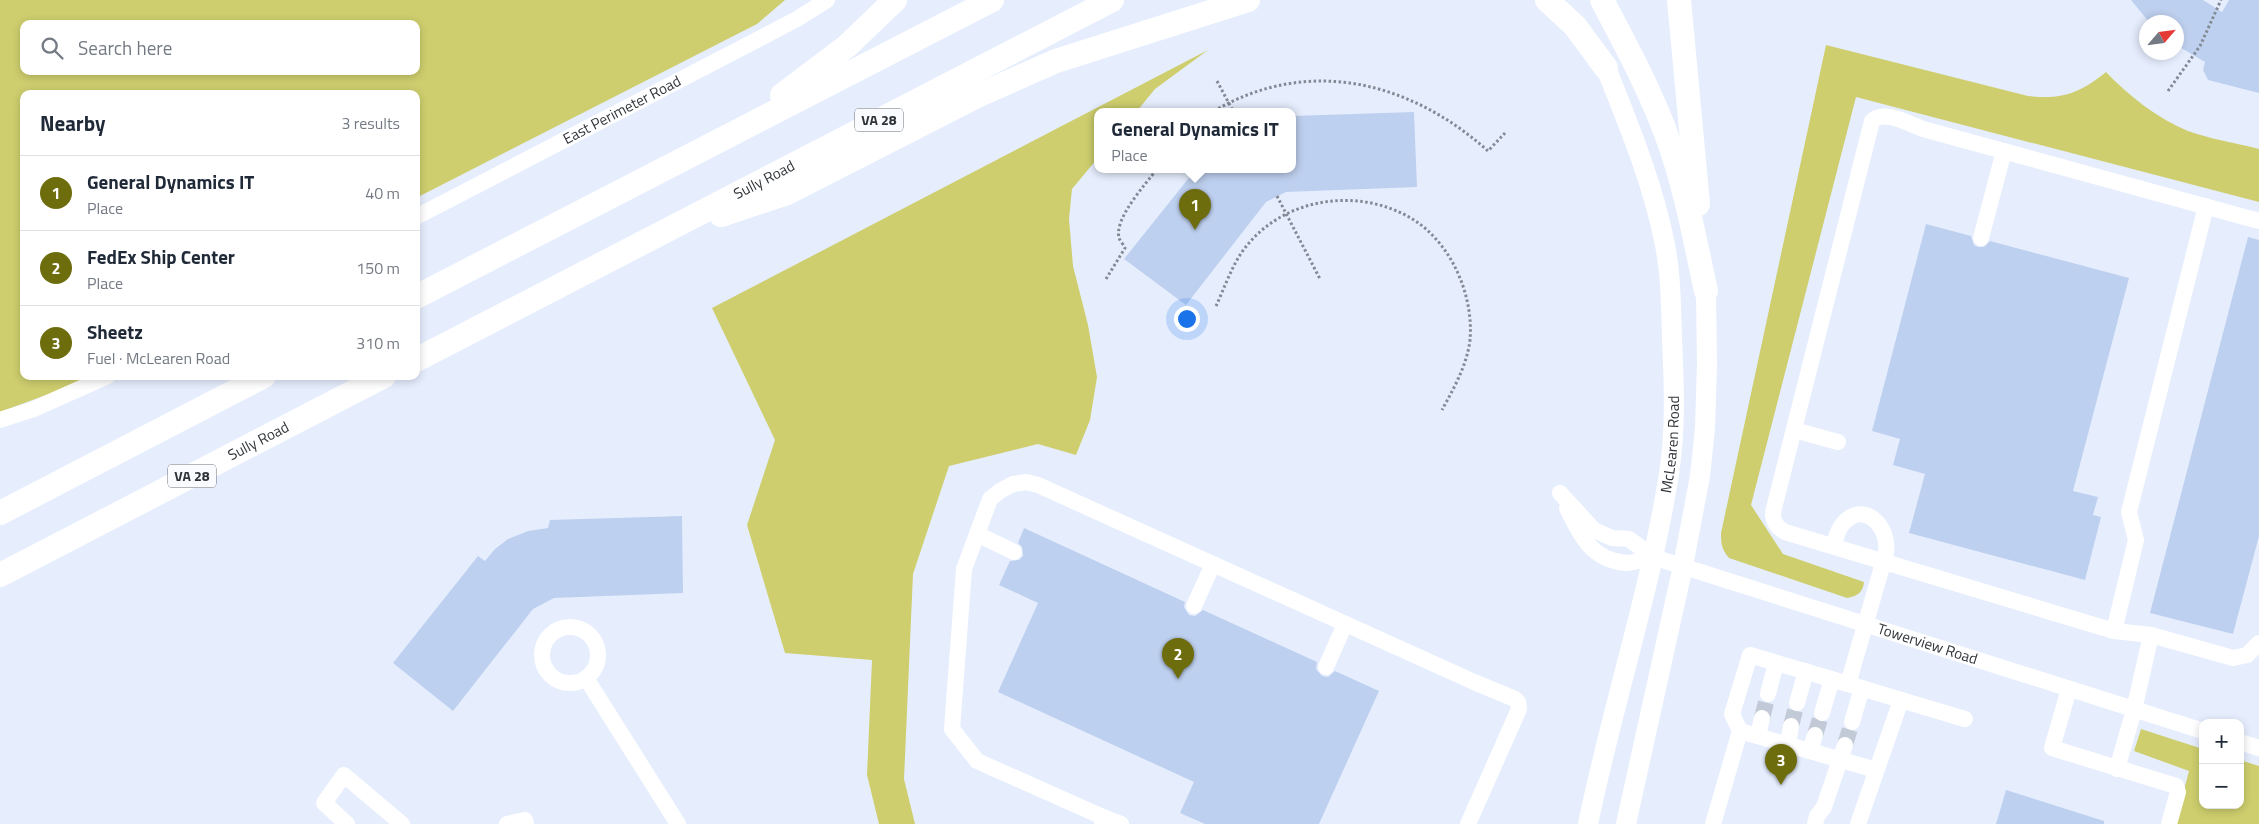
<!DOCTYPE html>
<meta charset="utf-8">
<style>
body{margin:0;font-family:"Titillium Web",sans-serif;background:#f6f6f7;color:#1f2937}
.controls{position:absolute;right:15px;bottom:15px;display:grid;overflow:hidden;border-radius:10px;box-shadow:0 2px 8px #0003}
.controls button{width:45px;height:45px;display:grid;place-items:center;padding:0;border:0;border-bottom:1px solid #e0e1e3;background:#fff;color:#1f2937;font:25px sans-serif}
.compass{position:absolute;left:2139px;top:15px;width:45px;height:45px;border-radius:50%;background:#fff;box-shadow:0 2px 8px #0003;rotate:62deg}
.you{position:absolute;left:1186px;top:318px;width:18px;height:18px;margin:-12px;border:4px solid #fff;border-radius:50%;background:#1a73e8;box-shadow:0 0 0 8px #1a73e833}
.badge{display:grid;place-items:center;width:32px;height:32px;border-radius:50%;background:#6e6d0d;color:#fff;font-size:16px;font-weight:700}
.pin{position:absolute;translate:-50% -41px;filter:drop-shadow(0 1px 2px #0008)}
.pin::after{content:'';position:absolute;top:26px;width:18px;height:15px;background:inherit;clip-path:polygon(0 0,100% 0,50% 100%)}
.popup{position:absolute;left:1094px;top:108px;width:202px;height:65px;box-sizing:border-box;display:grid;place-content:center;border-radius:10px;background:#fff;filter:drop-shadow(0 1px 4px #0005);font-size:16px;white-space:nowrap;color:#747a83}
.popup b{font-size:19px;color:#1f2937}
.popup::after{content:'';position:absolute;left:50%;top:100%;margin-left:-10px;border:10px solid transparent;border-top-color:#fff}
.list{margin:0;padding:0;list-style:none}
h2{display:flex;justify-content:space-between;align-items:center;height:65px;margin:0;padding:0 20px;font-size:21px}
h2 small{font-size:16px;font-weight:400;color:#747a83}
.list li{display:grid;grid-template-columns:32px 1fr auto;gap:15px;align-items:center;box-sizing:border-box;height:75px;padding:0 20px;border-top:1px solid #e0e1e3}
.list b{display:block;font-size:19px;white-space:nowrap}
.list p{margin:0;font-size:16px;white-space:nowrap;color:#747a83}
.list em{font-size:16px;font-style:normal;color:#747a83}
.icon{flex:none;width:28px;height:28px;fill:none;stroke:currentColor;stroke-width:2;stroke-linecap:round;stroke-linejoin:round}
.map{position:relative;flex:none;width:2259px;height:824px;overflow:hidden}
.search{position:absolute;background:#fff;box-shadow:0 2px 8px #0003;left:20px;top:20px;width:400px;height:55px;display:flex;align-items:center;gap:12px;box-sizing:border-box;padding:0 18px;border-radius:10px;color:#747a83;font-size:19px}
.panel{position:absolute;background:#fff;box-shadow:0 2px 8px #0003;left:20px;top:90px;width:400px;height:290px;border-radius:10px}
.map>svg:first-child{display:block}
.green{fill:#cece6e;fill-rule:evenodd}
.building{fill:#bed0ef}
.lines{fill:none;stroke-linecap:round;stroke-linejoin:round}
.minor-tunnel{stroke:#c2c9d7;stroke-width:16;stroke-dasharray:16 8;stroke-linecap:butt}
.path{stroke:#848a94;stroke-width:3;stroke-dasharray:2.5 2.5;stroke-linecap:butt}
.minor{stroke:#fff;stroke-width:16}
.major{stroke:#fff;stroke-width:20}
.highway{stroke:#fff;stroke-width:24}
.labels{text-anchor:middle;stroke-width:5;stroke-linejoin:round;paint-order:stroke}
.shield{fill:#f9fbfe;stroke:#6c7074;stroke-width:1}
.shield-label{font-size:14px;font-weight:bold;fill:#303439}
.street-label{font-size:15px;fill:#303439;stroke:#f9fbfe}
</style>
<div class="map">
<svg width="2259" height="824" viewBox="0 0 2259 824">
<rect width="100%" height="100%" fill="#e6eefe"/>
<!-- green -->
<path class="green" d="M0,0H785L757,24L416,198V94H24V376H90L73,385L0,412ZM24,24H416V71H24Z
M1826,45L2028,96C2062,100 2080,93 2106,72C2129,96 2157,118 2188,131C2210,139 2236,143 2259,149V202L1856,97L1751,505L1783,554L1864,582C1863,593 1857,596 1847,598L1729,558C1722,550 1721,544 1721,533Z
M1208,50L1155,89L1137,111H1098L1097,159L1072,189L1069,219L1073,266L1088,325L1097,377L1090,420L1076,455L1038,444L949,466L913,574L904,779L915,824H879L867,775L872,660L785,653L747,525L775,440L712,308Z
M2141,729L2203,749V805H2240V760L2259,766V824H2175L2189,771L2134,751Z"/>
<!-- building -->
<path class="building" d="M2131,0H2203L2222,12L2229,0H2259V93L2208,80L2203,70L2205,62L2176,45V22H2149Z
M1414,112L1417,187L1286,192L1266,202L1186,305L1124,259L1196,169H1292V116Z
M1926,224L1971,236L1974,245L1978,247H1984L1990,241L2129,278L2073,491L2098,497L2093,515L2101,517L2085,580L1909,533L1925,474L1893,465L1900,439L1872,431Z
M2248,237L2259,240V536L2233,634L2150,613Z
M682,516L683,593L554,598L533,609L453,711L393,663L478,556L485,561L495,549L508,539L528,531L548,528L550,520Z
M1024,528L1185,602L1184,607L1189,615L1195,616L1203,610L1317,662L1316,669L1322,676L1328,677L1335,671L1379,691L1319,824H1205L1180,813L1194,782L998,692L1038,603L999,585L1010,561L1019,560L1023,556L1022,547L1018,543Z
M2006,790L2104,821V824H1996Z"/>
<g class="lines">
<!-- minor-tunnel -->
<path class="minor-tunnel" d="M1762,718L1768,694
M1791,726L1797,703
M1815,735L1822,713
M1845,745L1852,722"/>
<!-- path -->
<path class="path" d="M1217,81L1233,111
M2168,91L2200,46L2221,0
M1214,111C1308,56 1410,81 1488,151L1505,133
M1277,196L1320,279
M1106,279L1125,248C1124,245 1120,241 1119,238C1114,218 1146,184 1157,169
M1216,306C1224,289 1231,268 1242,252C1279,199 1354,186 1409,217C1450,240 1474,294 1470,340C1467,365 1454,388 1442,410"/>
<!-- minor -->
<g class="minor">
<path d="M2206,206L2129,512L2136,540L2114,631L1785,532C1775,526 1771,519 1774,508L1872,121C1884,109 1909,124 1923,129L2259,221"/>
<path id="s1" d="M416,217L797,19L827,0"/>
<path d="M1981,238L2004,151"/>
<path d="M0,420L34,409L108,376"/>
<path d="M1794,430L1838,442"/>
<path id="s2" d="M1560,493L1594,530L1612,538L1629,539L1653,557L2203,731"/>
<path d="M1567,508C1580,536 1592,560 1626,563C1634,563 1645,559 1653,557"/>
<path d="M977,534L1014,552"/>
<path d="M1833,546C1836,539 1837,531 1842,525C1862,499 1890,525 1886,553L1848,684L1901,700L1858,824"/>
<path d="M1194,606L1213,564"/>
<circle cx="570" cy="655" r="28"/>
<path d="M2114,631L2151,635L2233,658L2247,655L2259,643"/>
<path d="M1326,667L1345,624"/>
<path d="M586,678L678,824"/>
<path d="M2069,689L2052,748L2176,786L2178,792L2169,824"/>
<path d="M1768,694L1776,663"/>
<path d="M1901,700L1965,719"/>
<path d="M1797,703L1806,671"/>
<path d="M1822,713L1832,679"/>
<path d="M1852,722L1862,688"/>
<path d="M1740,731L1732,714L1750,655L1848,684"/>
<path d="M1758,736L1762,718"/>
<path d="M2240,742L2259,748"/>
<path d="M1788,745L1791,726"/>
<path d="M1810,751L1815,735"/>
<path d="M2117,769L2134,710L2151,635"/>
<path d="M1103,817L977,761L952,729L964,569L990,499L1000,491L1013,484L1026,482L1038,485L1474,682L1515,699L1518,702L1519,709L1468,824"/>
<path d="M347,824L324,803L344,775L402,824"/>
<path d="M507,824L525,820L526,824"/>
<path d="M1102,824L1103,817L1121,824"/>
<path d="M1713,824L1740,731L1876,770"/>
<path d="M1815,824L1817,816L1824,807L1845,745"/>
</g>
<!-- major -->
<g class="major">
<path id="s3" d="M1588,824C1612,707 1650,593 1669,474C1676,429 1674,383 1672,338C1671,307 1671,275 1665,245C1653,183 1629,126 1606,68"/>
<path d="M1626,824L1683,566L1700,476L1705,428L1707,364L1706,291"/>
</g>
<!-- highway -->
<g class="highway">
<path d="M1547,0L1575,26L1606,68"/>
<path d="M1602,0C1626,46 1652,93 1669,142C1686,190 1695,241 1706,291"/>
<path d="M1679,0L1698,204"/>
<path d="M782,95L847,46L895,0"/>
<path d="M721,215L787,193L979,95L1056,61L1248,0"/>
<path d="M416,297L992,0"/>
<path id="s4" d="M416,360L1112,0"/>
<path d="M0,513L264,376"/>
<path id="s5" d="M0,575L384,376"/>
</g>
</g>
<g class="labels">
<!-- shield labels -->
<g class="shield">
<rect x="855" y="108.5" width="48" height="23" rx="4"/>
<rect x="168" y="464.5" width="48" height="23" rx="4"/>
</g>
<g class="shield-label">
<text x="879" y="125">VA 28</text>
<text x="192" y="481">VA 28</text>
</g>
<!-- street labels -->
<g class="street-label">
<text dy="5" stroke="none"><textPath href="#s1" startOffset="232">East Perimeter Road</textPath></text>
<text dy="5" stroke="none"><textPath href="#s4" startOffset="392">Sully Road</textPath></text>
<text dy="5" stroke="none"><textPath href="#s5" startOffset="291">Sully Road</textPath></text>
<text dy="5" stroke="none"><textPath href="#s3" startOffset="389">McLearen Road</textPath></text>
<text dy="5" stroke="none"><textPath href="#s2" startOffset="405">Towerview Road</textPath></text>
</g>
</g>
</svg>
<div class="controls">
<button>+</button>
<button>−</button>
</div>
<svg class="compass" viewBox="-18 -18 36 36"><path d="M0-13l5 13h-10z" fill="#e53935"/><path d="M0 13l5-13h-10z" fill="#747a83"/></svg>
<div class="you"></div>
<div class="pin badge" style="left:1195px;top:230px">1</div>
<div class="popup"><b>General Dynamics IT</b>Place</div>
<div class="pin badge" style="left:1178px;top:679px">2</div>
<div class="pin badge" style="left:1781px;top:785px">3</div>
<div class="search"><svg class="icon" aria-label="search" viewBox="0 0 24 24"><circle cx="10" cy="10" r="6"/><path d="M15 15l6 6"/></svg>Search here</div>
<section class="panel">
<h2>Nearby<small>3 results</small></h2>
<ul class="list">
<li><span class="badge">1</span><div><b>General Dynamics IT</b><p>Place</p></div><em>40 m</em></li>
<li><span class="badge">2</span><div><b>FedEx Ship Center</b><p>Place</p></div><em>150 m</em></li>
<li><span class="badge">3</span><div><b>Sheetz</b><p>Fuel · McLearen Road</p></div><em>310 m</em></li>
</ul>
</section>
</div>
